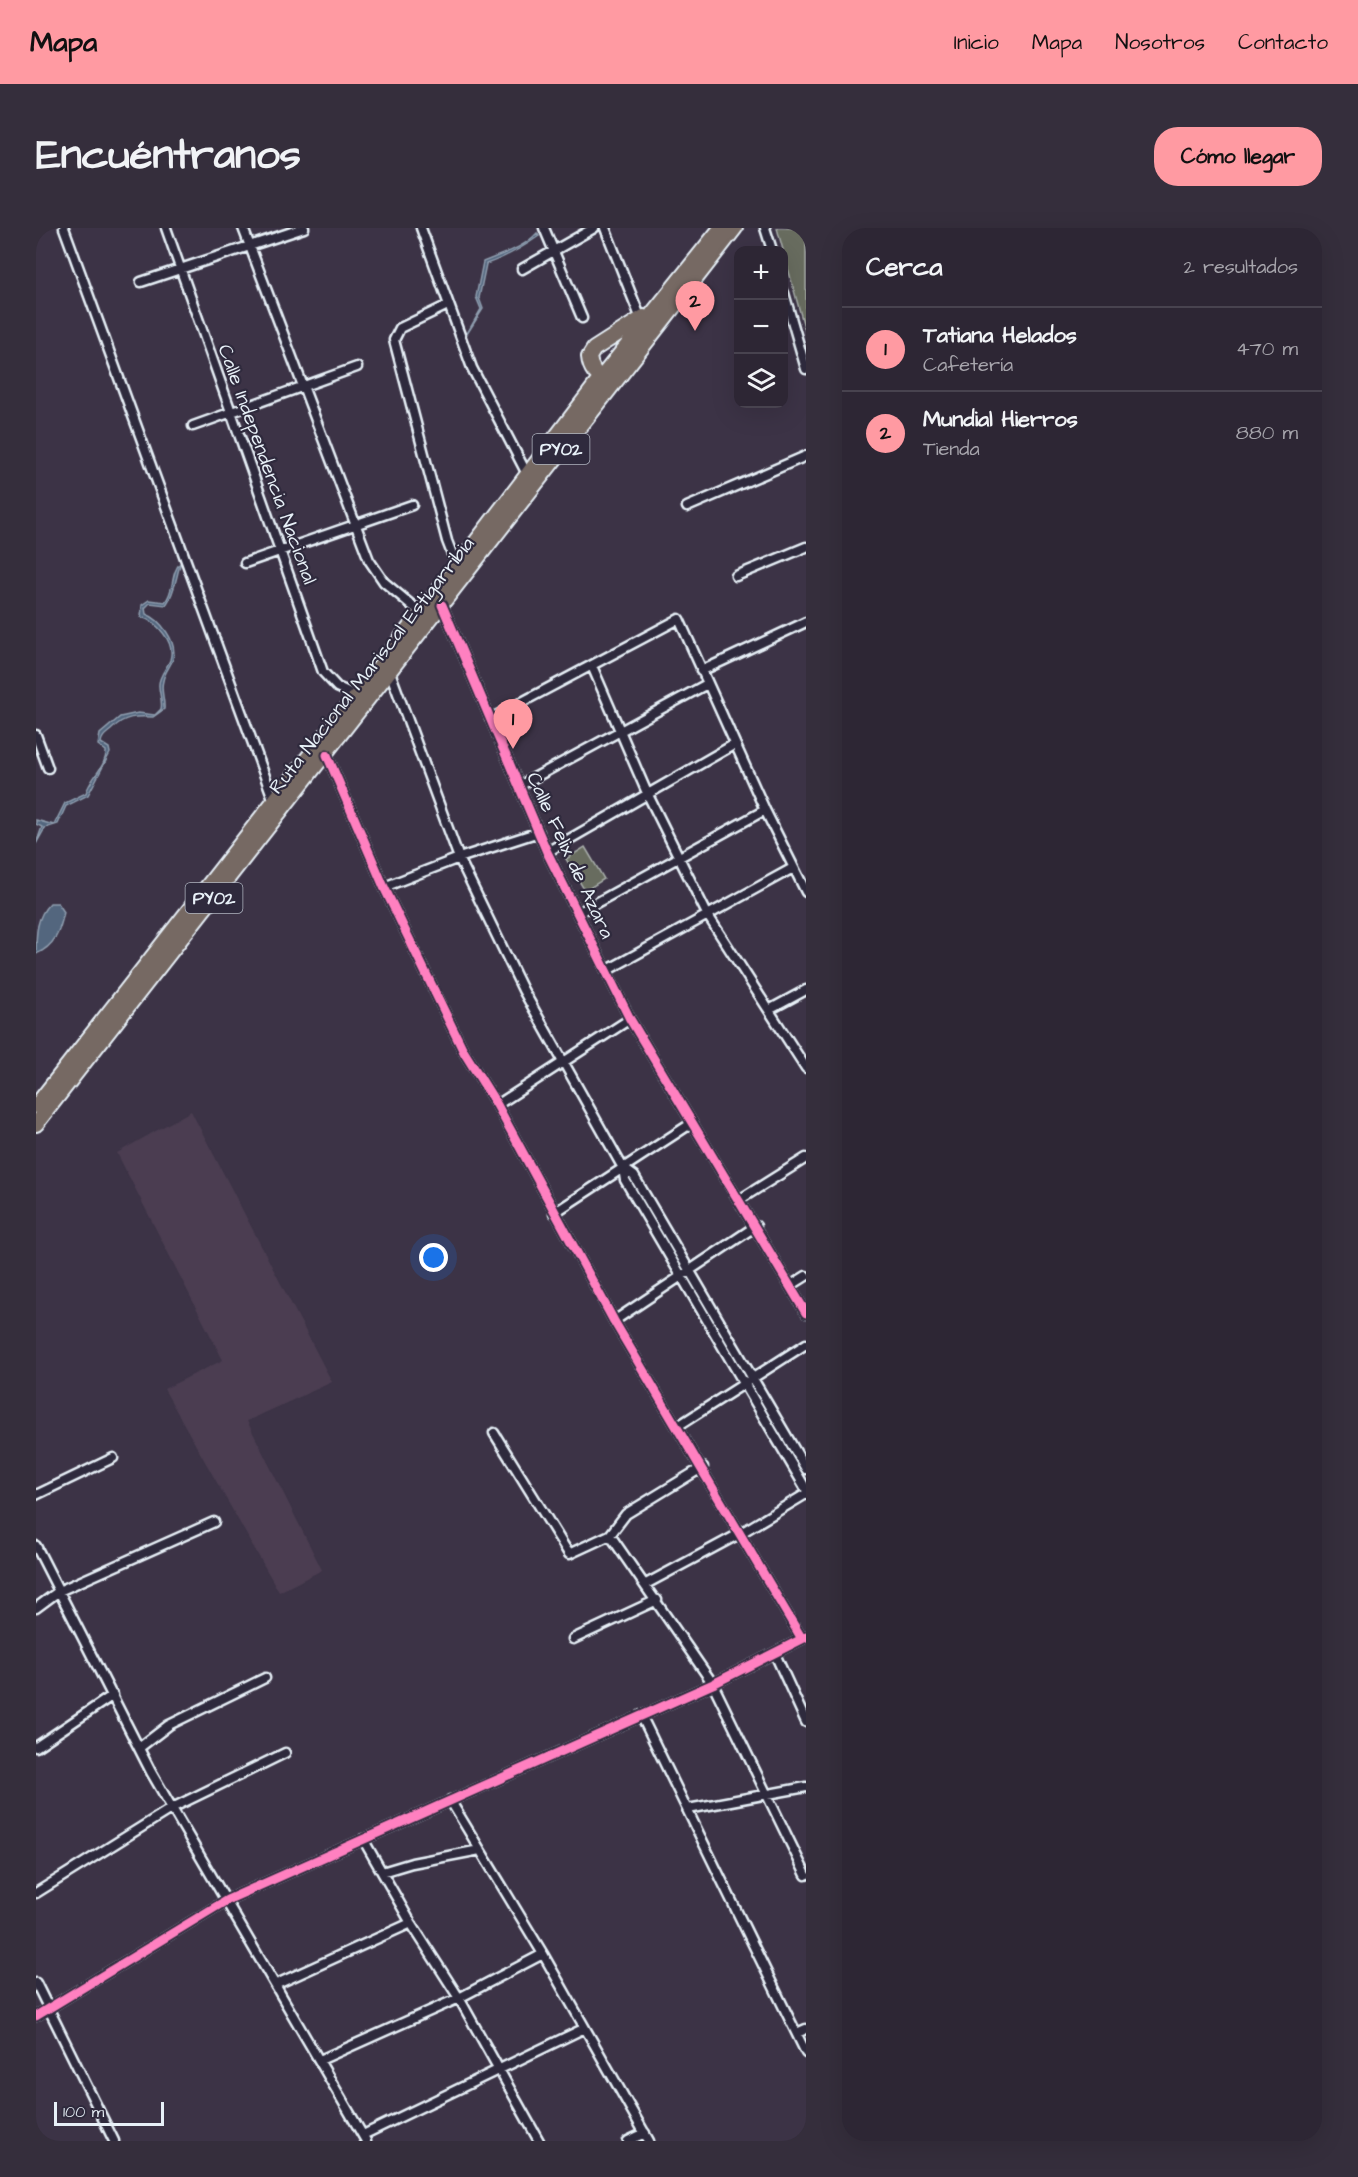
<!DOCTYPE html>
<html lang="es">
<meta charset="utf-8">
<style>
body{margin:0;font-family:"Architects Daughter",sans-serif;background:#352e3c;color:#f1f3f6}
.controls{position:absolute;right:18px;top:18px;display:grid;overflow:hidden;border-radius:12px;box-shadow:0 6px 24px #0002}
.controls button{width:54px;height:54px;display:grid;place-items:center;padding:0;border:0;border-bottom:2px solid #48434f;background:#2d2634;color:#f1f3f6;font:30px sans-serif}
.scale{position:absolute;left:18px;bottom:15px;width:110px;box-sizing:border-box;padding-left:6px;border:3px solid #e8f1f8;border-top:0;font-size:16px;line-height:21px;white-space:nowrap;color:#e8f1f8;-webkit-text-stroke:4px #2f2a3d;paint-order:stroke}
.you{position:absolute;left:398px;top:1030px;width:21px;height:21px;margin:-15px;border:4px solid #fff;border-radius:50%;background:#1a73e8;box-shadow:0 0 0 9px #1a73e833}
.badge{display:grid;place-items:center;width:39px;height:39px;border-radius:50%;background:#ff9aa2;color:#111;font-size:20px;font-weight:700}
.pin{position:absolute;translate:-50% -50px;filter:drop-shadow(0 2px 3px #0008)}
.pin::after{content:'';position:absolute;top:32px;width:21px;height:18px;background:inherit;clip-path:polygon(0 0,100% 0,50% 100%)}
.list{margin:0;padding:0;list-style:none}
h2{display:flex;justify-content:space-between;align-items:center;height:78px;margin:0;padding:0 24px;font-size:26px}
h2 small{font-size:20px;font-weight:400;color:#a7a5ac}
.list li{display:grid;grid-template-columns:39px 1fr auto;gap:18px;align-items:center;box-sizing:border-box;height:84px;padding:0 24px;border-top:2px solid #48434f}
.list b{display:block;font-size:22px;white-space:nowrap}
.list p{margin:0;font-size:20px;white-space:nowrap;color:#a7a5ac}
.list em{font-size:20px;font-style:normal;color:#a7a5ac}
.icon{flex:none;width:33px;height:33px;fill:none;stroke:currentColor;stroke-width:2;stroke-linecap:round;stroke-linejoin:round}
.map{position:relative;flex:none;width:770px;height:1913px;overflow:hidden;border-radius:24px}
header{display:flex;align-items:center;gap:36px;box-sizing:border-box;height:84px;padding:0 30px;background:#ff9aa2;color:#111}
header strong{font-size:28px}
nav{display:flex;gap:33px;margin-inline-start:auto;font-size:21px}
.intro{display:flex;align-items:center;justify-content:space-between;box-sizing:border-box;height:144px;padding:0 36px}
h1{margin:0;font-size:42px}
.button{padding:15px 27px;border-radius:24px;background:#ff9aa2;color:#111;font-size:21px;font-weight:700}
main{display:flex;gap:36px;padding:0 36px}
aside{flex:1;background:#2d2634;border-radius:24px;box-shadow:0 6px 24px #0002}
.map>svg:first-child{display:block}
.built{fill:#4b3e51}
.green{fill:#686c5e;stroke:#a8aeab;stroke-width:1.5}
.water{fill:#53667e;stroke:#8f9eaf;stroke-width:1.5}
.lines{fill:none;stroke-linecap:round;stroke-linejoin:round}
.minor-casing{stroke:#e8f1f8;stroke-width:13}
.trunk-casing{stroke:#e8f1f8;stroke-width:18}
.minor{stroke:#2f2a3d;stroke-width:8}
.trunk{stroke:#766964;stroke-width:14}
.cycleway-casing{stroke:#2f2a3d;stroke-width:13}
.cycleway{stroke:#ff80c0;stroke-width:9}
.labels{text-anchor:middle;stroke-width:4.5;stroke-linejoin:round;paint-order:stroke}
.shield{fill:#2f2a3d;stroke:#b0b5c0;stroke-width:1.5}
.shield-label{font-size:18px;font-weight:bold;fill:#e8f1f8}
.street-label{font-size:20px;fill:#e8f1f8;stroke:#2f2a3d}
</style>
<header>
<strong>Mapa</strong>
<nav><a>Inicio</a><a>Mapa</a><a>Nosotros</a><a>Contacto</a></nav>
</header>
<div class="intro"><h1>Encuéntranos</h1><a class="button">Cómo llegar</a></div>
<main>
<div class="map">
<svg width="770" height="1913" viewBox="0 0 770 1913">
<rect width="100%" height="100%" fill="#3c3346"/>
<filter id="ink" filterUnits="userSpaceOnUse"><feTurbulence type="fractalNoise" baseFrequency=".0167" numOctaves="2"/><feDisplacementMap in="SourceGraphic" scale="12" xChannelSelector="R" yChannelSelector="G"/><feConvolveMatrix kernelMatrix="1 2 1 2 8 2 1 2 1" color-interpolation-filters="sRGB"/></filter>
<g filter="url(#ink)">
<!-- built -->
<path class="built" d="M155,883L296,1154L211,1193L286,1342L243,1364L128,1161L187,1132L81,925Z"/>
<!-- green -->
<path class="green" d="M741,0H770V106Z
M549,619L568,651L549,663L530,631Z"/>
<!-- water -->
<path class="water" d="M501,5L503,8C486,20 468,30 450,36L443,70L447,81L429,109L445,81L440,69L447,34C465,26 487,21 501,5Z
M145,334C140,347 140,363 130,377L114,375L109,380L110,386C124,391 142,414 137,431C134,439 128,445 127,453C124,462 129,471 128,481L117,489C100,488 89,488 77,500C71,506 66,507 65,515L73,520L74,525L52,567L30,578L22,596L9,600L0,616L6,599L0,596V592L18,597L29,575L50,565C54,550 71,538 70,523L62,517L64,506L84,489L102,485L119,487L125,481C127,473 123,466 123,458C122,449 131,440 134,432C140,414 120,393 105,389L106,377L113,372L129,374C139,362 134,345 145,334Z
M14,675H22L28,684C24,703 19,718 0,726C0,706 0,689 14,675Z"/>
<g class="lines">
<!-- minor casing -->
<g class="minor-casing">
<path id="minor" d="M28,0L238,573
M130,0L287,444L301,459L321,468
M207,0L333,332L348,354L385,385
M385,0L436,140L492,248
M508,0L546,90
M569,0L605,91
M729,0L736,22
M486,41L558,0
M105,54L268,0
M748,65L770,141
M412,77L364,100L358,112L411,313L421,339
M157,198L321,139
M651,279L770,228
M209,335L376,277
M700,348L770,319
M406,377L511,624L594,791L770,1085
M556,438L611,565L671,686L770,840
M665,443L770,394
M354,444L423,630L487,762L587,940
M454,491L643,391L729,582L770,664
M0,507L12,540
M291,527L348,659L428,824L461,877L578,1093L766,1411
M483,558L671,456
M511,624L699,516
M348,659L423,630L503,604
M542,685L729,582
M570,743L757,640
M733,782L770,762
M461,877L594,791
M703,972L770,930
M518,985L656,895
M754,1058L770,1048
M578,1093L720,998
M642,1198L770,1116
M458,1205L533,1326L574,1307L590,1286L667,1239
M770,1241L598,948L587,940L589,952L770,1261
M0,1267L77,1230
M574,1307L677,1456L770,1647
M0,1318L115,1544L330,1913
M610,1356L705,1305L770,1266
M0,1380L23,1363L178,1294
M537,1411L621,1372
M739,1426L770,1494
M605,1487L770,1825
M0,1519L77,1467
M103,1520L133,1497L229,1450
M414,1572L507,1726L613,1913
M652,1581L770,1559
M327,1611L375,1695L423,1770L503,1913
M346,1644L376,1635L444,1622
M0,1665L136,1580L249,1525
M0,1755L78,1913
M241,1756L375,1695
M0,1788L191,1672L677,1456L770,1409
M761,1805L770,1801
M284,1832L423,1770L507,1726
M327,1907L549,1800
M592,1913L609,1905"/>
</g>
<!-- trunk casing -->
<g class="trunk-casing">
<path id="trunk" d="M571,152C560,149 554,140 553,129L558,121L608,89
M0,878L421,339L565,150L685,0
M0,896L699,0"/>
</g>
<!-- minor -->
<use href="#minor" class="minor"/>
<!-- trunk -->
<use href="#trunk" class="trunk"/>
<!-- cycleway casing -->
<g class="cycleway-casing">
<path id="cycleway" d="M406,377L511,624L594,791L770,1085
M291,527L348,659L428,824L461,877L578,1093L766,1411
M0,1788L191,1672L677,1456L770,1409"/>
</g>
<!-- cycleway -->
<use href="#cycleway" class="cycleway"/>
</g>
</g>
<g class="labels">
<!-- shield labels -->
<g class="shield">
<rect x="496.5" y="206" width="57" height="30" rx="4.5"/>
<rect x="149.5" y="655" width="57" height="30" rx="4.5"/>
</g>
<g class="shield-label">
<text x="525" y="227">PY02</text>
<text x="178" y="676">PY02</text>
</g>
<!-- street labels -->
<g class="street-label">
<text transform="translate(232 236) rotate(70)" y="7">Calle Independencia Nacional</text>
<text transform="translate(335 437) rotate(-52)" y="7">Ruta Nacional Mariscal Estigarribia</text>
<text transform="translate(535 627) rotate(65)" y="7">Calle Felix de Azara</text>
</g>
</g>
</svg>
<div class="controls">
<button>+</button>
<button>−</button>
<button><svg class="icon" aria-label="layers" viewBox="0 0 24 24"><path d="M12 4l9 5-9 5-9-5zM3 14l9 5 9-5"/></svg></button>
</div>
<div class="scale">100 m</div>
<div class="you"></div>
<div class="pin badge" style="left:477px;top:521px">1</div>
<div class="pin badge" style="left:659px;top:103px">2</div>
</div>
<aside>
<h2>Cerca<small>2 resultados</small></h2>
<ul class="list">
<li><span class="badge">1</span><div><b>Tatiana Helados</b><p>Cafetería</p></div><em>470 m</em></li>
<li><span class="badge">2</span><div><b>Mundial Hierros</b><p>Tienda</p></div><em>880 m</em></li>
</ul>
</aside>
</main>
